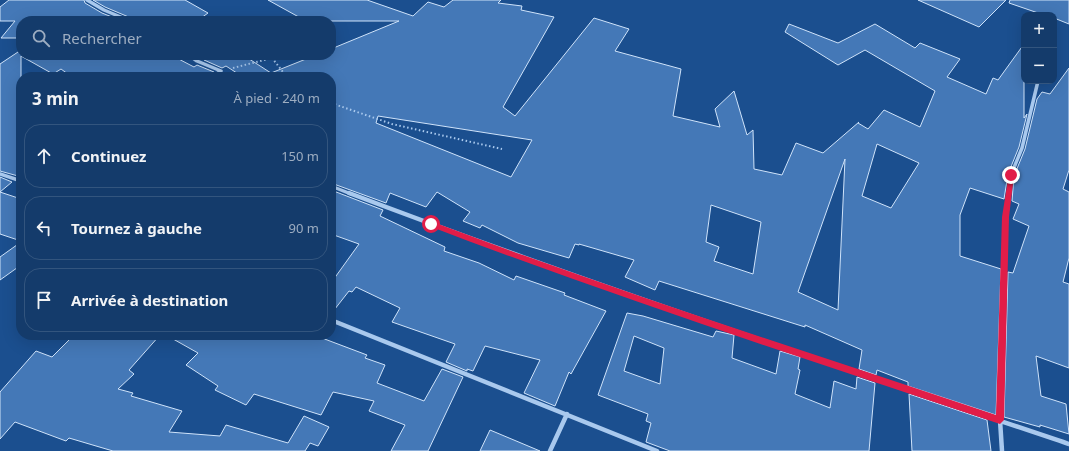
<!DOCTYPE html>
<html lang="fr">
<meta charset="utf-8">
<style>
body{margin:0;font-family:"Noto Sans",sans-serif;background:#1d4271;color:#f1f3f6}
.controls{position:absolute;right:12px;top:12px;display:grid;overflow:hidden;border-radius:8px;box-shadow:0 4px 16px #0002}
.controls button{width:36px;height:36px;display:grid;place-items:center;padding:0;border:0;border-bottom:1px solid #33557e;background:#143b6b;color:#f1f3f6;font:20px sans-serif}
.stop{position:absolute;width:12px;height:12px;margin:-9px;border:3px solid #e11d48;border-radius:50%;background:#fff}
.stop.end{background:#e11d48;border-color:#fff;box-shadow:0 1px 4px #0008}
.list{margin:0;padding:0;list-style:none}
h2{display:flex;justify-content:space-between;align-items:center;height:52px;margin:0;padding:0 16px;font-size:17px}
h2 small{font-size:13px;font-weight:400;color:#9dadc1}
.list li{display:grid;grid-template-columns:26px 1fr auto;gap:12px;align-items:center;box-sizing:border-box;height:64px;margin:0 8px 8px;padding:0 8px;border:1px solid #33557e;border-radius:16px}
.list b{display:block;font-size:15px;white-space:nowrap}
.list em{font-size:13px;font-style:normal;color:#9dadc1}
.icon{flex:none;width:22px;height:22px;fill:none;stroke:currentColor;stroke-width:2;stroke-linecap:round;stroke-linejoin:round}
.map{position:relative;flex:none;width:1069px;height:451px;overflow:hidden}
.search{position:absolute;background:#143b6b;box-shadow:0 4px 16px #0002;left:16px;top:16px;width:320px;height:44px;display:flex;align-items:center;gap:10px;box-sizing:border-box;padding:0 14px;border-radius:16px;color:#9dadc1;font-size:15px}
.panel{position:absolute;background:#143b6b;box-shadow:0 4px 16px #0002;left:16px;top:72px;width:320px;height:268px;border-radius:16px}
.map>svg:first-child{display:block}
.building{fill:#4478b7;stroke:#cfe3fa;fill-rule:evenodd}
.lines{fill:none;stroke-linecap:round;stroke-linejoin:round}
.path{stroke:#a9c9ee;stroke-width:2;stroke-dasharray:1.5 2.5;stroke-linecap:butt}
.street-far1{stroke:#a9c9ee;stroke-width:3.5}
.street{stroke:#a9c9ee;stroke-width:4.5}
.route{fill:#e11d48}
</style>
<div class="map">
<svg width="1069" height="451" viewBox="0 0 1069 451">
<rect width="100%" height="100%" fill="#1b4f8f"/>
<!-- building -->
<path class="building" d="M9,0H84L85,3L102,13L122,21H21V38H1L15,21H0V7Z
M93,0H185L208,13L197,21H133L131,18L105,7Z
M268,0H367L413,16L428,2L444,7L453,0H501L498,3L522,6L521,10L554,17L503,107L515,116L594,18L629,29L615,51L681,69L673,116L720,127L715,109L734,91L747,135L753,130L754,169L782,175L796,143L823,153L859,122L858,123L868,129L884,110L920,127L935,91L865,50L838,65L785,32L789,24L838,43L875,24L915,48L920,43L960,59L947,77L986,94L993,78L998,80L1024,44V118L1027,114L1019,147L1008,174L1004,199L970,188L960,215V256L1001,269L996,415L908,386V382L877,370L876,375L859,369L862,350L805,325V327L659,281L655,290L625,277L634,260L579,244V245L575,244L569,258L518,243L482,225L480,228L463,221L470,212L437,192L426,207L390,193L386,203L331,183V77H243L226,66L222,68L204,60L211,55H243L271,73L316,55H331V49L399,21H306ZM378,116L532,140L511,177L376,123ZM877,144L919,163L891,208L862,196ZM845,159L838,310L798,292ZM711,205L761,222L753,274L714,261L719,247L706,242Z
M918,0H1006L979,27Z
M1010,0H1069V24L1054,18V15H1044L1009,3Z
M21,50V55H171L194,67L197,65L214,72L209,77H72L61,69L53,74L21,56V174L18,176L0,171V64Z
M1069,68V170L1063,189L1069,192V258L1063,282L1069,284V368L1036,356L1041,396L1066,404L1069,434L1040,425V427L1004,417L1008,272L1013,273L1029,226L1013,219L1019,204L1012,201L1014,176L1025,149L1037,99L1042,92L1050,94Z
M0,177L12,182L0,192L21,199V241L0,234Z
M331,190L383,210L380,216L445,247L444,251L479,263L514,280L516,276L565,293L564,295L606,311L571,374L569,372L555,406L524,393L540,360L485,346L473,371L467,369V371L446,362L455,344L392,322L400,308L356,287L352,292L349,291L331,314V283L359,244L331,234Z
M21,242V265L0,280V257Z
M627,313L643,316L713,337L716,331L734,335L732,358L776,374L780,351L800,357L798,369L800,370L795,394L830,408L834,381L856,389L857,377L875,383L869,451H670L646,442L651,423L646,421L648,414L598,395ZM634,336L664,348L660,384L624,371Z
M74,335H160L129,370L134,374L118,389L133,393L131,396L182,411L169,432L220,436L226,425L288,443L304,416L329,427L318,446L310,443L305,451H113L69,438L66,441L15,422L0,439V392L36,351L52,357Z
M166,335H314L367,355L365,358L385,365L377,383L424,401L442,369L463,377L428,451H391L405,425L369,411L374,401L333,392L321,415L254,394L246,405L215,390L218,386L186,365L198,353Z
M909,394L987,420L991,451H912Z
M490,430L540,451H480Z"/>
<g class="lines">
<!-- path -->
<path class="path" d="M233,68L272,58L287,77
M331,103L392,124L502,149"/>
<!-- street-far1 -->
<path class="street-far1" d="M87,0L104,10L130,21
M189,55L197,61L221,71L212,77
M0,174L21,181
M331,186L351,194
M1009,194L1011,175L1022,148L1038,81"/>
<!-- street -->
<path class="street" d="M349,193C586,283 828,363 1069,444
M331,320L657,451
M550,451L567,414
M1002,451L1000,420L1006,217L1009,193"/>
</g>
<!-- route -->
<path class="route" d="M1009,173H1013L1014,175L1009,217L1004,420L1000,424C809,360 617,298 429,226L428,224L429,222H433C619,292 808,352 996,415L1002,217Z"/>
</svg>
<div class="controls">
<button>+</button>
<button>−</button>
</div>
<div class="stop" style="left:431px;top:224px"></div>
<div class="stop end" style="left:1011px;top:175px"></div>
<div class="search"><svg class="icon" aria-label="search" viewBox="0 0 24 24"><circle cx="10" cy="10" r="6"/><path d="M15 15l6 6"/></svg>Rechercher</div>
<section class="panel">
<h2>3 min<small>À pied · 240 m</small></h2>
<ul class="list">
<li><svg class="icon" aria-label="ahead" viewBox="0 0 24 24"><path d="M12 20V5M6 11l6-6 6 6"/></svg><div><b>Continuez</b></div><em>150 m</em></li>
<li><svg class="icon" aria-label="left" viewBox="0 0 24 24"><path d="M17 20v-9H6M10 6l-5 5 5 5"/></svg><div><b>Tournez à gauche</b></div><em>90 m</em></li>
<li><svg class="icon" aria-label="arrive" viewBox="0 0 24 24"><path d="M6 21V4h12l-3 4 3 4H6"/></svg><div><b>Arrivée à destination</b></div></li>
</ul>
</section>
</div>
